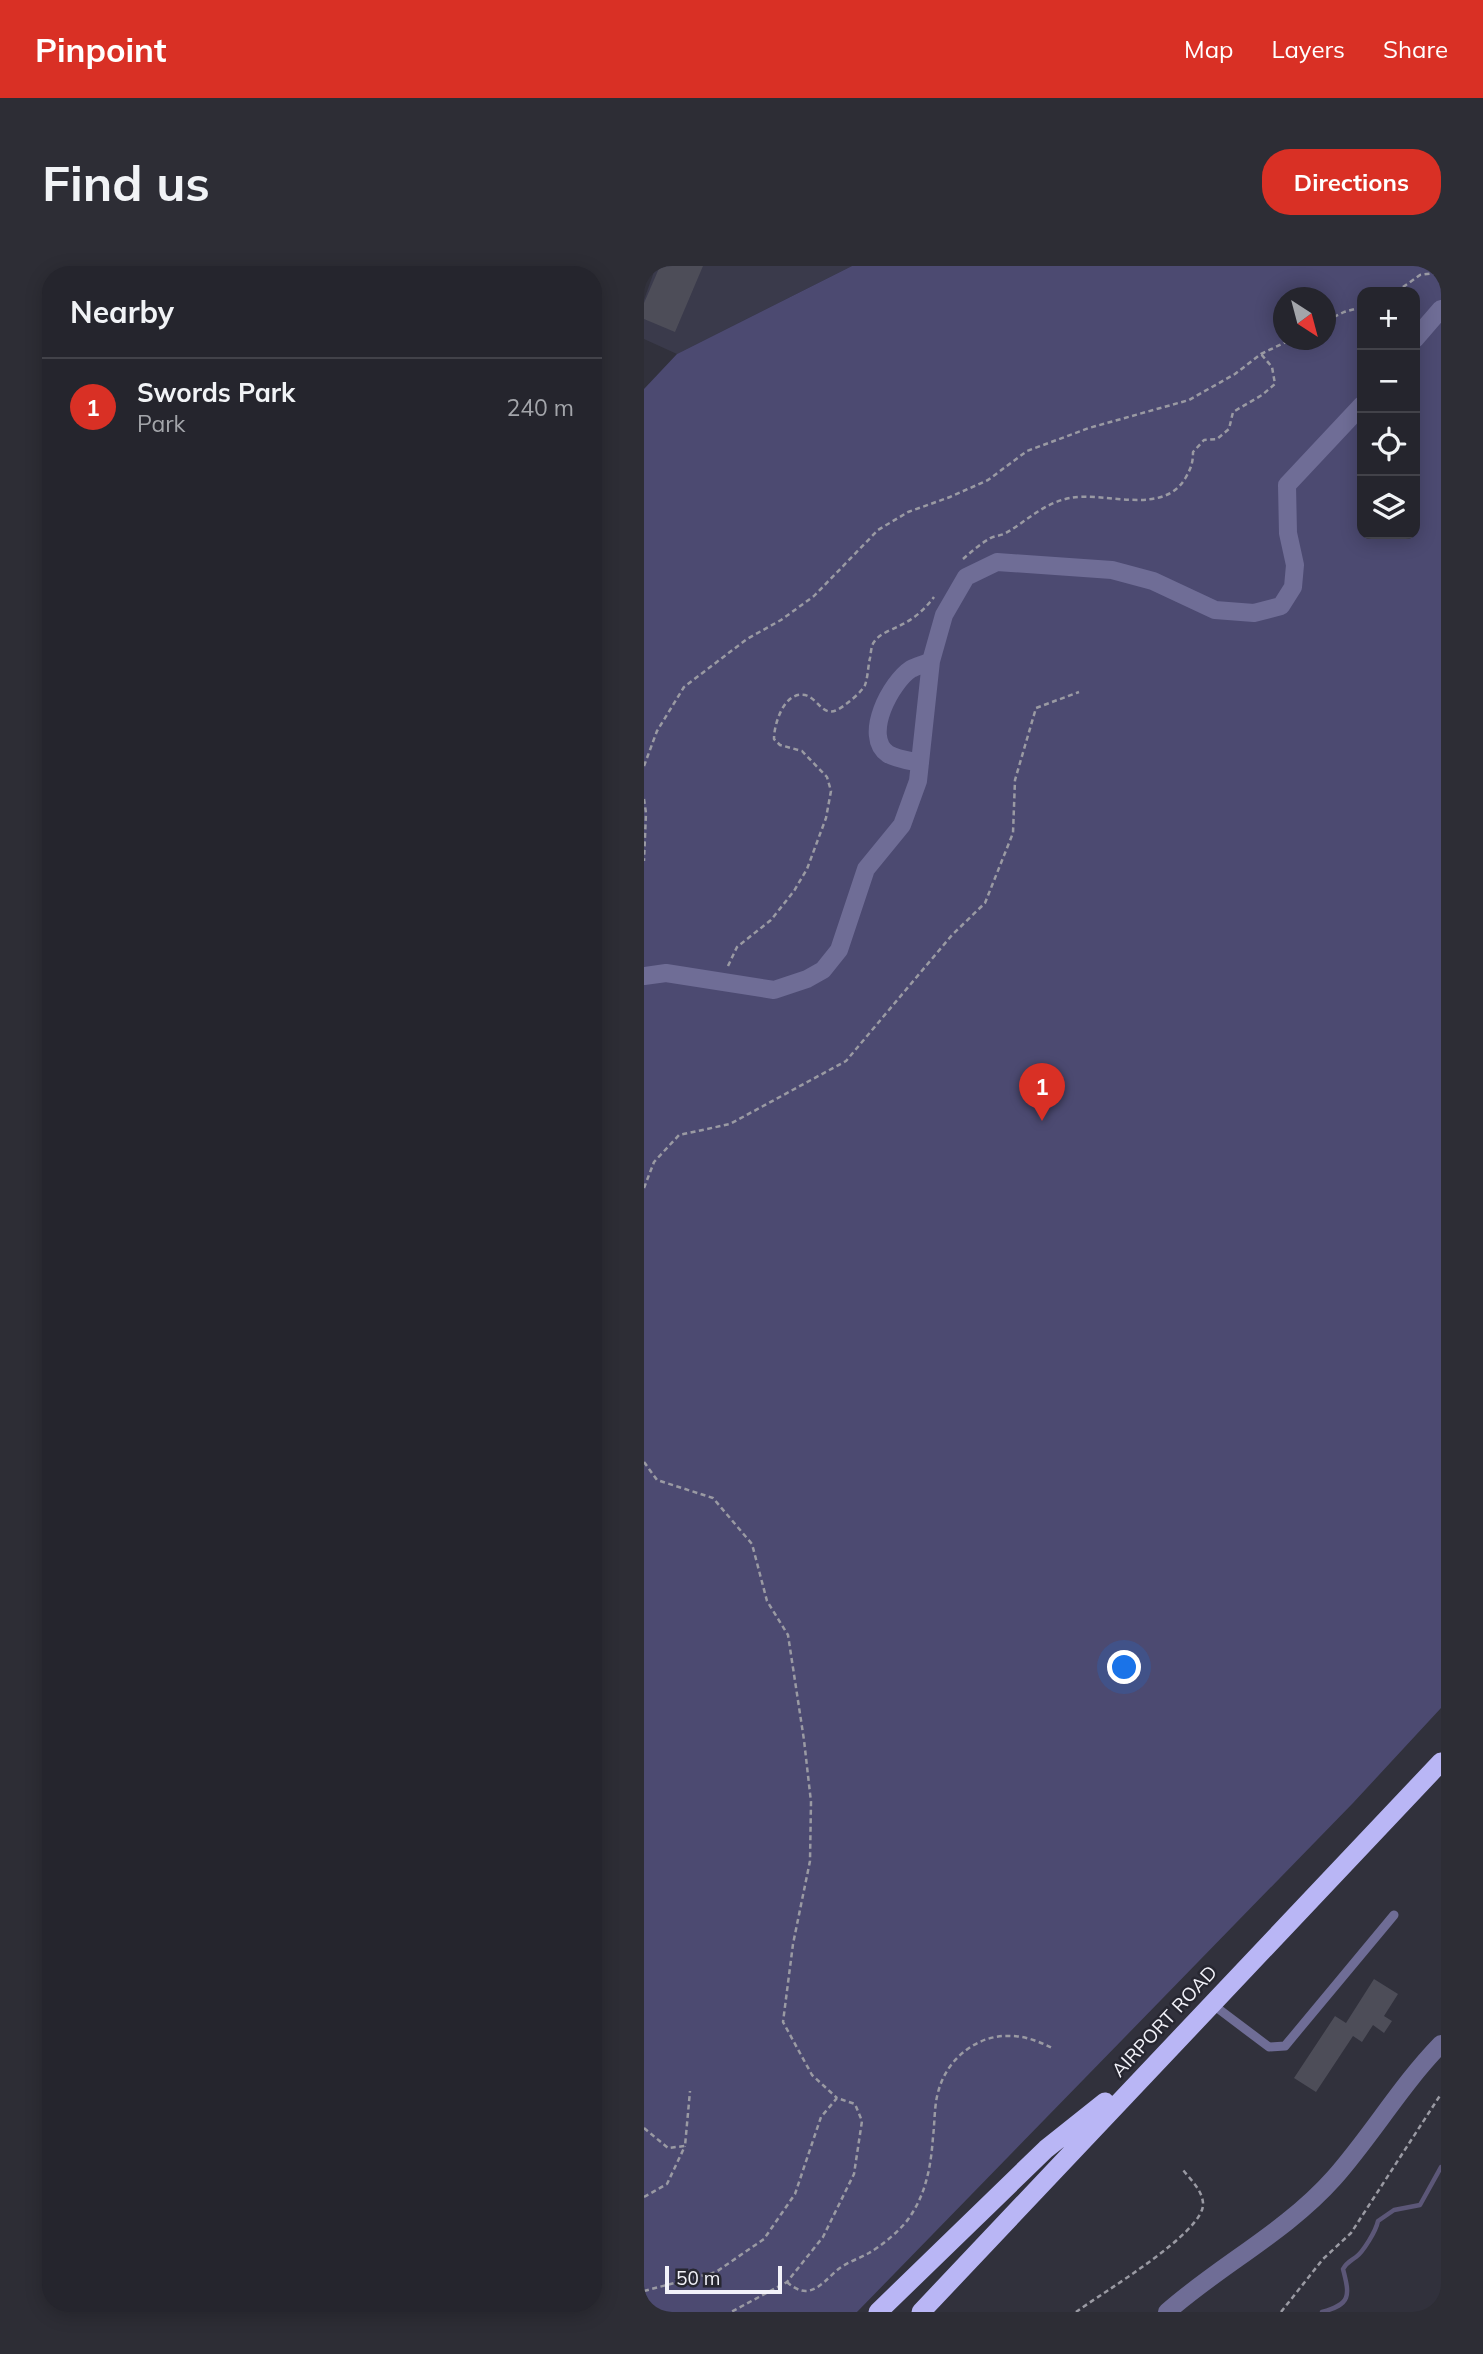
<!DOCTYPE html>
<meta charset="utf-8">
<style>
body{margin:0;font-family:Mulish,sans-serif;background:#2d2d35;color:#f1f3f6}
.controls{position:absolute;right:21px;top:21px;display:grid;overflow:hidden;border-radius:14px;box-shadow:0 4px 18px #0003}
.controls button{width:63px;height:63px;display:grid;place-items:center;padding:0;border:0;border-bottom:2px solid #424249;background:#25252d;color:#f1f3f6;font:35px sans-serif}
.compass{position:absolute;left:629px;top:21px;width:63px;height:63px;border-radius:50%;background:#25252d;box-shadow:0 4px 18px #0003;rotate:144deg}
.scale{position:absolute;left:21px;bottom:18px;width:117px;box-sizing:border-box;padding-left:7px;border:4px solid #f2f2f9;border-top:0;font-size:19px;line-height:24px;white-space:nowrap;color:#f2f2f9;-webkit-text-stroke:5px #272731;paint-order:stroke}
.you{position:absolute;left:481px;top:1402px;width:24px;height:24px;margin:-18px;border:5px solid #fff;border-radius:50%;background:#1a73e8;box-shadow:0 0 0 10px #1a73e833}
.badge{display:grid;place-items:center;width:46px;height:46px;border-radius:50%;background:#d93025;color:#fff;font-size:23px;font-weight:700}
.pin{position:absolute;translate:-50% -58px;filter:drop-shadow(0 2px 4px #0008)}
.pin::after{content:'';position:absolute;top:37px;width:24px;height:21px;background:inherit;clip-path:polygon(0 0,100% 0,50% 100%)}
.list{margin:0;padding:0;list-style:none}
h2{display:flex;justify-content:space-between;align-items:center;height:91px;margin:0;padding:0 28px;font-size:30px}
h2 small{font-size:23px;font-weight:400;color:#a3a5aa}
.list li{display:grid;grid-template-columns:46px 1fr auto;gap:21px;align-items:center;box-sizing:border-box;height:98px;padding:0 28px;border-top:2px solid #424249}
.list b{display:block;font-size:26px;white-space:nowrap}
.list p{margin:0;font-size:23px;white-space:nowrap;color:#a3a5aa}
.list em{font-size:23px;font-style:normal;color:#a3a5aa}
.icon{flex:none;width:38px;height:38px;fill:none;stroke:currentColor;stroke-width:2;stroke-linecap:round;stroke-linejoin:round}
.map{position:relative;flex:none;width:797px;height:2046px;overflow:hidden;border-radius:28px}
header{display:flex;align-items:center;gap:42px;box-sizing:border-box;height:98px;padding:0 35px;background:#d93025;color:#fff}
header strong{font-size:33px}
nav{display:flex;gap:38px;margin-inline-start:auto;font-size:24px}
.intro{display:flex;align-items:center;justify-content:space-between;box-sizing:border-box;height:168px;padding:0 42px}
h1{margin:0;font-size:49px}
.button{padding:18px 32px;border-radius:28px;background:#d93025;color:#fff;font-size:24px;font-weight:700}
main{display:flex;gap:42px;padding:0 42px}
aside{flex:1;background:#25252d;border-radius:28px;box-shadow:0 4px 18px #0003}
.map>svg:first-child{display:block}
.built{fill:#3a3a4b}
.green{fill:#4c4a71;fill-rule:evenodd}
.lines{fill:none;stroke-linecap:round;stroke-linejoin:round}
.stream{stroke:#5c5778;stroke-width:4.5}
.building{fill:#4d4d58}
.path{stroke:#9a9aa3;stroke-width:2.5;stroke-dasharray:5 3.5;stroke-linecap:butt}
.service{stroke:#6f6d96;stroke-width:9}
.minor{stroke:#6f6d96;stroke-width:18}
.tertiary{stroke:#6f6d96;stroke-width:18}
.trunk{stroke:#b9b6f5;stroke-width:19}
.labels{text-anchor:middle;stroke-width:5;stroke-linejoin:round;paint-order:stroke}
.street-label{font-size:19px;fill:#f2f2f9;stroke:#272731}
</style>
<header>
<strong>Pinpoint</strong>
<nav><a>Map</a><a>Layers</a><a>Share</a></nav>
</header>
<div class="intro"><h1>Find us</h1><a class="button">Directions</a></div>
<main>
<aside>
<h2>Nearby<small></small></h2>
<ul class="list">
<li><span class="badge">1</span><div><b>Swords Park</b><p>Park</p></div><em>240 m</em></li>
</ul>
</aside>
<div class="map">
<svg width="797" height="2046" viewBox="0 0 797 2046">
<rect width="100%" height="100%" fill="#31313c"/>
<!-- built -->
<path class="built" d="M12,0H208L33,88L0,73V34Z"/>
<!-- green -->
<path class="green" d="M208,0H797V1442L709,1537L213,2046H0V123L33,88ZM718,26H771V268H718ZM640,32H682V74H640Z"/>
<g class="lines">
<!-- stream -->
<path class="stream" d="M678,2046C707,2038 706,2030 699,2003C703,1996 705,1996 712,1991C719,1986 732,1965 734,1955L750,1944L776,1939L797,1901"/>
</g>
<!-- building -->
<path class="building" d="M16,0H59L31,66L0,53V37Z
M730,1713L754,1728L740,1750L748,1755L740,1767L729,1759L718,1776L709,1770L672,1826L650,1812L691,1750L702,1757Z"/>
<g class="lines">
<!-- path -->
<path class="path" d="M752,26L776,9L797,6
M682,55L700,46L718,41
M319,293C327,286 336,278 345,273C349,270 355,270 360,268C382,256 399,237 426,232C461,225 520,251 542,211C547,202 549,197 549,186L560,174L573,173L585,163L589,146L618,129L631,118L628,101L617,88
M0,500L13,465L40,421L103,373L137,354L170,330L234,264L264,246L306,231L344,214L383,185L445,162L545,134L591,108L617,88L646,74
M0,533L2,547L0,595
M84,700L93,681L127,654L150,625L163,603L182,552L187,525L183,511L158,485L136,479L130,473C130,458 140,425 161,429C174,432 178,451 193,444C201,440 218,426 221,419C224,411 224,400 226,392C227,387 227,380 230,376C236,367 248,364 257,359C270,353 281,343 290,331
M0,922L10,896L35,869L86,858L202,795L308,669L341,637L369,567L371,514L392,442L435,426
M0,1196L13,1214L69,1232L108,1278L123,1335L144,1369L160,1474L167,1536L166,1595L149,1678L139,1756L168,1809L193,1832
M0,1862L24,1882L41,1880L46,1825
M0,1931L23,1918L41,1880
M143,2016C164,2035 176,2020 192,2005C201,1997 214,1993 225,1987C237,1980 257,1964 265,1952C282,1928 287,1900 289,1871C291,1855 290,1838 295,1823C304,1792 334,1768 367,1770C382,1770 396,1776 408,1782
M0,2025L72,2006L120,1973L151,1928L177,1851L193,1832L211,1838L218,1855L210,1908L179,1971L143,2016L87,2046
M432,2046C456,2028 562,1966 559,1937C558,1924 547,1914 539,1904
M637,2046L679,1993L707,1967L797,1828"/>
<!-- service -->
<path class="service" d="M568,1738L625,1781L641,1780L750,1649"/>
<!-- minor -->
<path class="minor" d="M771,73L797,43
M276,497C267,495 252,493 244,488C218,470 247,416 267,403C273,400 281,398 287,395
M0,710L22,707L130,724L163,713L179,704L195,684L222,603L258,559L274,515L287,395L300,349L322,311L353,296L468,304L509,315L571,344L610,347L637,340L649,321L651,299L644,267L643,219L718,139"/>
<!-- tertiary -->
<path class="tertiary" d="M523,2046C576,1999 642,1966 690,1912C728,1869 757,1819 797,1778"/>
<!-- trunk -->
<path class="trunk" d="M234,2046L402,1883L461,1836
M277,2046L797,1496"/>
</g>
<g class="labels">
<!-- street labels -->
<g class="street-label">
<text transform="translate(520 1755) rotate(-47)" y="7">AIRPORT ROAD</text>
</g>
</g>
</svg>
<div class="controls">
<button>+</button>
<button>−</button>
<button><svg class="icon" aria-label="locate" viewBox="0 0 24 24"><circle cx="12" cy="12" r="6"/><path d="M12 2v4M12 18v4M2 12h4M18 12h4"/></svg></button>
<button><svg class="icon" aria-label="layers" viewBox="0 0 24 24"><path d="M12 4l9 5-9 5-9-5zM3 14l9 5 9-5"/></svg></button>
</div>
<svg class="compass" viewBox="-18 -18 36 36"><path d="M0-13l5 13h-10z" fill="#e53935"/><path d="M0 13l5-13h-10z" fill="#a3a5aa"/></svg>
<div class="scale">50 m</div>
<div class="you"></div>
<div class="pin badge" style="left:398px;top:855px">1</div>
</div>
</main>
